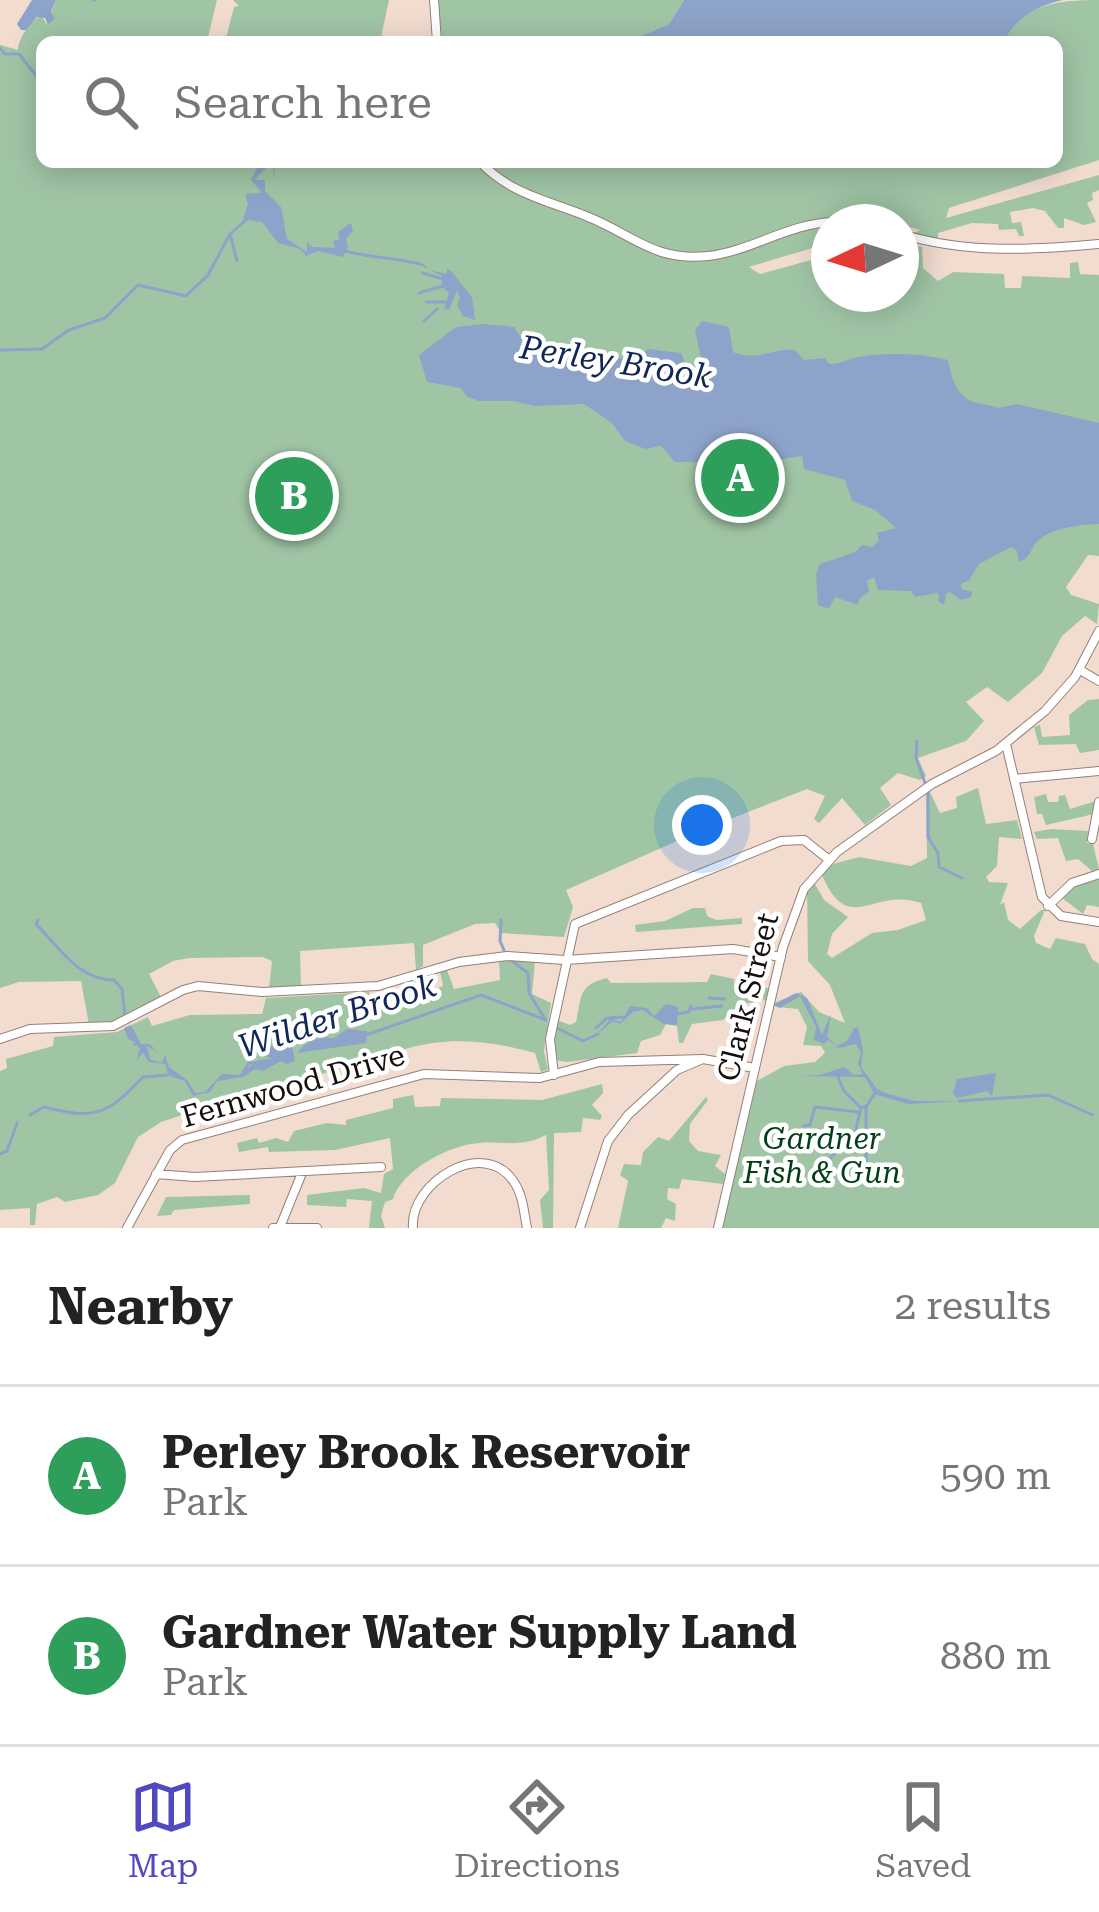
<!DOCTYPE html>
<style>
body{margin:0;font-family:"Roboto Serif",serif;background:#f2f2f2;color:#222}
.compass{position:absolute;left:811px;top:204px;width:108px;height:108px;border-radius:50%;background:#fff;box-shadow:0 6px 30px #0003;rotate:266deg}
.you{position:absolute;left:702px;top:825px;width:42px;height:42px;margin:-30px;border:9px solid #fff;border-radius:50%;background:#1a73e8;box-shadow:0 0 0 18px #1a73e833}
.badge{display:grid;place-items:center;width:78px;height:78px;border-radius:50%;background:#5249c1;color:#fff;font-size:39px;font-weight:700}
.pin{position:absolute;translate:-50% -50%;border:6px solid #fff;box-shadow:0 3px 12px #0006}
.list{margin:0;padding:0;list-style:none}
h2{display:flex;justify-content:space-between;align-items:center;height:156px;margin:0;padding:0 48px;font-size:51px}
h2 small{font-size:39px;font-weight:400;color:#767676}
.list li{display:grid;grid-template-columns:78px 1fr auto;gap:36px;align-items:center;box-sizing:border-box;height:180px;padding:0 48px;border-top:3px solid #e0e0e0}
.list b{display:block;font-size:45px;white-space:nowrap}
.list p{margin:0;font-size:39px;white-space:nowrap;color:#767676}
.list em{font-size:39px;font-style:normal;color:#767676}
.icon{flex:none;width:66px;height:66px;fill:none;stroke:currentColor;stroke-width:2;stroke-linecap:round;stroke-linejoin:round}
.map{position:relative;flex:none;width:1099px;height:1228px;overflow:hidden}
.search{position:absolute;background:#fff;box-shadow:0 6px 30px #0003;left:36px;right:36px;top:36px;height:132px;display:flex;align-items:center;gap:30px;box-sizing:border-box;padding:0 42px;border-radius:18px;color:#767676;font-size:45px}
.sheet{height:516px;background:#fff}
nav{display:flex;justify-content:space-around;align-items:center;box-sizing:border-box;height:168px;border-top:3px solid #e0e0e0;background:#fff;font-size:33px;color:#767676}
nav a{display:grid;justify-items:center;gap:6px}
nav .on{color:#5249c1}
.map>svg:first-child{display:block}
.green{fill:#a0c5a5}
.water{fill:#8ea3c9}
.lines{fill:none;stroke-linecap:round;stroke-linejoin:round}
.stream{stroke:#8ea3c9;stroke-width:3}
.minor-casing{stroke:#938075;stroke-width:10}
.minor{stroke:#fff;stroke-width:8}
.labels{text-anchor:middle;stroke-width:9;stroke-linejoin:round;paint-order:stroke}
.street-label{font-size:30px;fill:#150e0a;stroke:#fff}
.park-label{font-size:30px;font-style:italic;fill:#023e16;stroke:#fff}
.water-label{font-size:33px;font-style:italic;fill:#102857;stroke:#fff}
</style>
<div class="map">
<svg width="1099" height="1228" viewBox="0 0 1099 1228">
<rect width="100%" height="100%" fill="#f2dcd0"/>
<!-- green -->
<path class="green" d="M56,0H217L207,42H42V162H323L331,167L335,162H478L500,176L485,162H1057V42H1004C1020,3 1062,0 1099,0V160L949,208L946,218L1099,175V190L1092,193L1093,200L1087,203L1096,222L1084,225L1064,218V228H1058L1045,211L1033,208L1010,212L1012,223L1021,222L1024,236H1019L1016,229L999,230L998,224L972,223L938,233V242L912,234L920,230C845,206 795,223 723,250L795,230L829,225V243L749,267L760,274L829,255V294H901V242L922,247L923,268L938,281L953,272L1004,274L1005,288H1021L1022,276L1070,278V263L1078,262L1080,274L1099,275V556L1088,555L1066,587L1071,595L1099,604L1097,624L1085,616L1062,636L1042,673L1008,702L987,687L966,702L984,721L966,741L918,758L926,776L920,780L898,773L880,788L891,805L865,825L842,798L819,823L814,819L825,796L807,789L702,830L566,890L573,907L564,937L501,933L495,923L475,924L423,945V966L416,970L414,943L300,951L301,986L269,988L272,961L263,957L189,958L173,961L149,974L161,997L114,1022L89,1025L81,981L19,982L0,988V45L18,50C18,39 31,19 42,16L47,25Z
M233,0H389L380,42H225L234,7L239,6Z
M437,0H684L669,24L639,37L636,42H439Z
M1099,699V750L1080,753L1076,744L1039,745L1034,727L1040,725L1042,737L1070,735L1069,715L1088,700Z
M978,788L986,824L1017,820L1022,839L999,837L997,866L986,877L989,882L1008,883L1000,905L1004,902L1008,920L1020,929L1041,910H1045L1034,936L1036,943L1050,949L1056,938L1085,944L1092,959L1099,964V1228H721L757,1081L784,1066L815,1062L825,1053L821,1046L803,1045L807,1027L798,1009L777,1007L774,1003L801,992L819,1012L845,1023L830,985L808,961L807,889L814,882L824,900L848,917L832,934L827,954L832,958L872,933L898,930L926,920L921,903C871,886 849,939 821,873L833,864L859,857L911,866L927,858L926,793L929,790L940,813L957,808L956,797Z
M1046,794L1048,802H1058L1059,796L1065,795L1070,809L1096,801L1094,814L1046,825L1042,814H1037L1034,797Z
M1051,829L1088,831L1087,843L1093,844L1099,869L1092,871L1078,859L1066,861L1058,838L1037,839L1034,832Z
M1099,877V907L1087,905L1083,914L1061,897L1069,888Z
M693,908H705L707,916L716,920L742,918V924L636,932L635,925L665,921Z
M514,960L535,961L532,994L551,1003L544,1051L548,1070L541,1072L535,1053C490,1041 451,1036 405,1049L406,1063L402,1054L386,1059L384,1056L318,1075V1082L308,1084L305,1079L295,1078L161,1122L138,1137L115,1183L98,1195L65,1202L57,1197L37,1204L35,1225H30V1208L0,1210V1071L7,1068L6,1059L53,1046L54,1037L117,1032L148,1017L152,1026L190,1015L262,1014L266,998L369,992L373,1010L411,1004L410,983L420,979L426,993L443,986L440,972L447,970L454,989L500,980L499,961Z
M711,974L734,979V988L738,975L769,989L766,1000L744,1004L723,1020L692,1024L683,1043H679L677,1026L666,1024L660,1035L641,1041L637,1053L567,1062L555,1060L552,1050L557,1020L570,1025L576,1022C582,996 578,985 607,978L611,983L707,982Z
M602,1084L603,1093L592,1105L602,1116L600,1120L583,1118L581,1132L554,1133L553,1228H543L540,1200L549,1190L546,1135C521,1148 505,1141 479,1143C449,1145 402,1170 393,1199L385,1202L381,1216L385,1228H369L372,1201L347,1199L346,1207L307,1205V1195L364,1188L381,1193L384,1174L393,1169L390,1138L335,1150L269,1152L268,1147L239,1152L237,1143L257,1138L259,1143L276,1138L288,1142L294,1131L327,1123L346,1125V1120L393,1108V1099L413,1095L415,1107L440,1106L441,1098L542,1100Z
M706,1097L708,1100L690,1124L689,1141L698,1151L721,1155L715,1166L725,1174L723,1184L682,1179L679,1189L668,1188L667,1199L676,1204L675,1221L666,1218L661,1228H618L628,1181L620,1175L624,1164L641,1165L643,1152L658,1137L669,1141Z
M250,1195V1204L174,1210L171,1215L157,1216L166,1197Z"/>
<!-- water -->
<path class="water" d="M32,0H56L51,12L55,18L48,25L45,18L37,17L26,30H21L17,24Z
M684,0H1063C1039,5 1014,18 1004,42H636L639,37L669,24Z
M264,162L276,164L273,180L274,165L270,164L254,180H265V191L281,207L287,239L307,252V242L313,247L335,248L333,241L339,240L338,232L351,223L353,231L346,239L348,246L343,257L318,251L306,256L300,249L278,243L262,222L243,219L248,204L245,194L262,193L251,180L258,166L262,169Z
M418,264H424L429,270L447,274V269L451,271L472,297L475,320L463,316L457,306L460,298L457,291L449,310L444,309L449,293L442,287V276Z
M702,321L729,327L733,352C756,362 772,348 795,350L804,360L825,358L829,364C841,364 847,359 858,357C884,352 922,353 948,360C952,378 956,398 977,403C985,405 992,405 998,408L1017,404L1099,423V524C1082,524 1052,528 1039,540C1029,549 1033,556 1019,562L1017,551L1011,547L979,564L969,580L961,584L962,589L972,592L971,597L961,600L950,592L946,594L944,605L939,602L938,593L915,597L911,591L878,590L874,577L867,581L869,592L860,598L858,605L835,597L829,609L818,605L816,574L820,564L855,552L862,545L872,547L879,541L877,533L896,528L875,510L852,501L845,480L804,469L802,456L770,461L675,462L661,446L645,449L625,441L612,423L584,404L534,406L514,401H479L467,397L461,388L427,382L419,355L456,327L483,324L514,327L531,351L545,362L638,357L648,349L681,353L685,363L692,365L701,359L695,330Z
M796,993L807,998L822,1035L831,1014L827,1037L837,1046L847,1041L854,1028H858L863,1050L861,1067L877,1089L885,1093L915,1101H960L908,1104L874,1094L865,1077L799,1076L820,1075L844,1067L854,1075L863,1074L858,1064L861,1053L856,1044L839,1048L828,1040L824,1044L814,1040L816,1027L800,996L780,1008L773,1005Z
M666,1004L678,1007L677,1025L664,1024L642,1010L633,1012L620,1024L613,1021L596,1035L609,1021L607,1017L621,1022L630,1006L647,1008L654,1016Z
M131,1025L141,1044H150L157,1052L147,1046L150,1059L162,1063L165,1055L169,1067L188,1081L195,1093L205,1092L222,1074L239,1075L258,1060L272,1059L254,1051H270V1044L277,1050L292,1046L295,1061L287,1064L281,1061L263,1071L255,1069L243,1077L217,1081L210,1092L193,1096L185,1081L169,1076L165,1064L149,1062L143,1053L136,1061L140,1049L137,1045L132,1046L135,1042L128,1039L124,1028Z
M347,1029L367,1031L366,1043L297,1053C304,1043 321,1034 333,1039Z
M996,1073L992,1096L987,1091L957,1098L953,1094L957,1079Z"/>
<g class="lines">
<!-- stream -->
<path class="stream" d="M93,0H95
M0,48L5,54H19L42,83
M342,250C368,258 393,257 420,264
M237,261L230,234L247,219
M422,273L443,279
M419,293L443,286
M426,302H446
M424,321L437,309
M0,350L42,349L69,330L105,318L138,285L186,296L208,275L230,234
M917,741L916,758L925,783
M928,793V837L938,853L939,867L962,878
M38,920L36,924C59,947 78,980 114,980L122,989L125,1018
M501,920L500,941L504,950
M512,961L528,973L529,993L545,1019
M709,998L725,999
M693,1009L722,1006
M676,1014L689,1012L691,1006
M557,1028L583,1041L598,1034
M596,1028L607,1018L625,1017
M363,1036L481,995L546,1020
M243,1072L249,1063H256
M838,1077L844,1091L860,1107
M959,1101L1048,1095L1093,1115
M30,1115L44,1107C95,1120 107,1115 143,1077L167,1075
M803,1126L810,1125L815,1107L859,1112
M0,1154L7,1151L17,1123
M866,1172V1107L875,1093
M822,1175L831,1157L854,1137L861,1108L866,1106"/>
<!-- minor casing -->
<g class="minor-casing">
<path id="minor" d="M434,0L437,42
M480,162C511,194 546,200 586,216C632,234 654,262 708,256C752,251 789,223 834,222
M901,234C966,254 1033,250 1099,244
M1080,670L1099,681
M1006,744L1042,897L1061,916L1099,922
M1014,779L1099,771
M1092,839L1099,802
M1048,906L1072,883L1099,874
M0,1039L30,1029L113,1026L183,990L198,986L262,992L378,986L459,962L507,956L565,960L733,949L781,957
M554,1075L550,1039L575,924L781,841L804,840L828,859
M156,1174L195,1177L381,1167
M280,1227L302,1173
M127,1228L170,1150L182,1140L424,1074L540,1078L599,1062L703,1059
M273,1228H317
M413,1228C409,1183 484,1136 514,1182C523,1195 524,1213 527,1228
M580,1228L608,1141L628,1115L677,1070L703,1059L755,1068
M718,1228L783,947L804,889L837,852L932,784L996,751L1045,711L1075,677L1099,631"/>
</g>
<!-- minor -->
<use href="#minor" class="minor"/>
</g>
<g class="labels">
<!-- street labels -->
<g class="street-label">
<text transform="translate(748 997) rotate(-76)" y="10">Clark Street</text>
<text transform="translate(293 1086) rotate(-16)" y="10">Fernwood Drive</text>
</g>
<!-- park labels -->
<g class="park-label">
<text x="822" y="1149">Gardner<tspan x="822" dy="34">Fish &amp; Gun</tspan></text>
</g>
<!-- water labels -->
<g class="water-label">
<text transform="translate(616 361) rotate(9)" y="12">Perley Brook</text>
<text transform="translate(337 1015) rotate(-18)" y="12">Wilder Brook</text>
</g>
</g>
</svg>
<svg class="compass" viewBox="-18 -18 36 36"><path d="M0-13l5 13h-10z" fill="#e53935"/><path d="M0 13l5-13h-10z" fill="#767676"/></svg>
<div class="you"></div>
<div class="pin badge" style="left:740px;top:478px;background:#2e9e5b">A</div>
<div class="pin badge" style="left:294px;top:496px;background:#2e9e5b">B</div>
<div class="search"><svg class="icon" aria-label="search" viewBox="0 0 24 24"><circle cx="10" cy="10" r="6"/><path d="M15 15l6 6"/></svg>Search here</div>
</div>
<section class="sheet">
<h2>Nearby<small>2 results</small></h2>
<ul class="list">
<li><span class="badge" style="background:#2e9e5b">A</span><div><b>Perley Brook Reservoir</b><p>Park</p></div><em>590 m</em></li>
<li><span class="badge" style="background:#2e9e5b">B</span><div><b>Gardner Water Supply Land</b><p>Park</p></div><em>880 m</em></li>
</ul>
</section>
<nav>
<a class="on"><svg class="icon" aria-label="map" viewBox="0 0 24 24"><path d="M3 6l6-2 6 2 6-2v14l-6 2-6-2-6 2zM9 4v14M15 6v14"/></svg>Map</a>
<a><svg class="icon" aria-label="directions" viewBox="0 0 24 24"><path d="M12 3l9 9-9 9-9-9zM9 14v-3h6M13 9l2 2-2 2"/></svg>Directions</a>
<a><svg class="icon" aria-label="saved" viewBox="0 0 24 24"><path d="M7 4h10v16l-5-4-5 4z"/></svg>Saved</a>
</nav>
